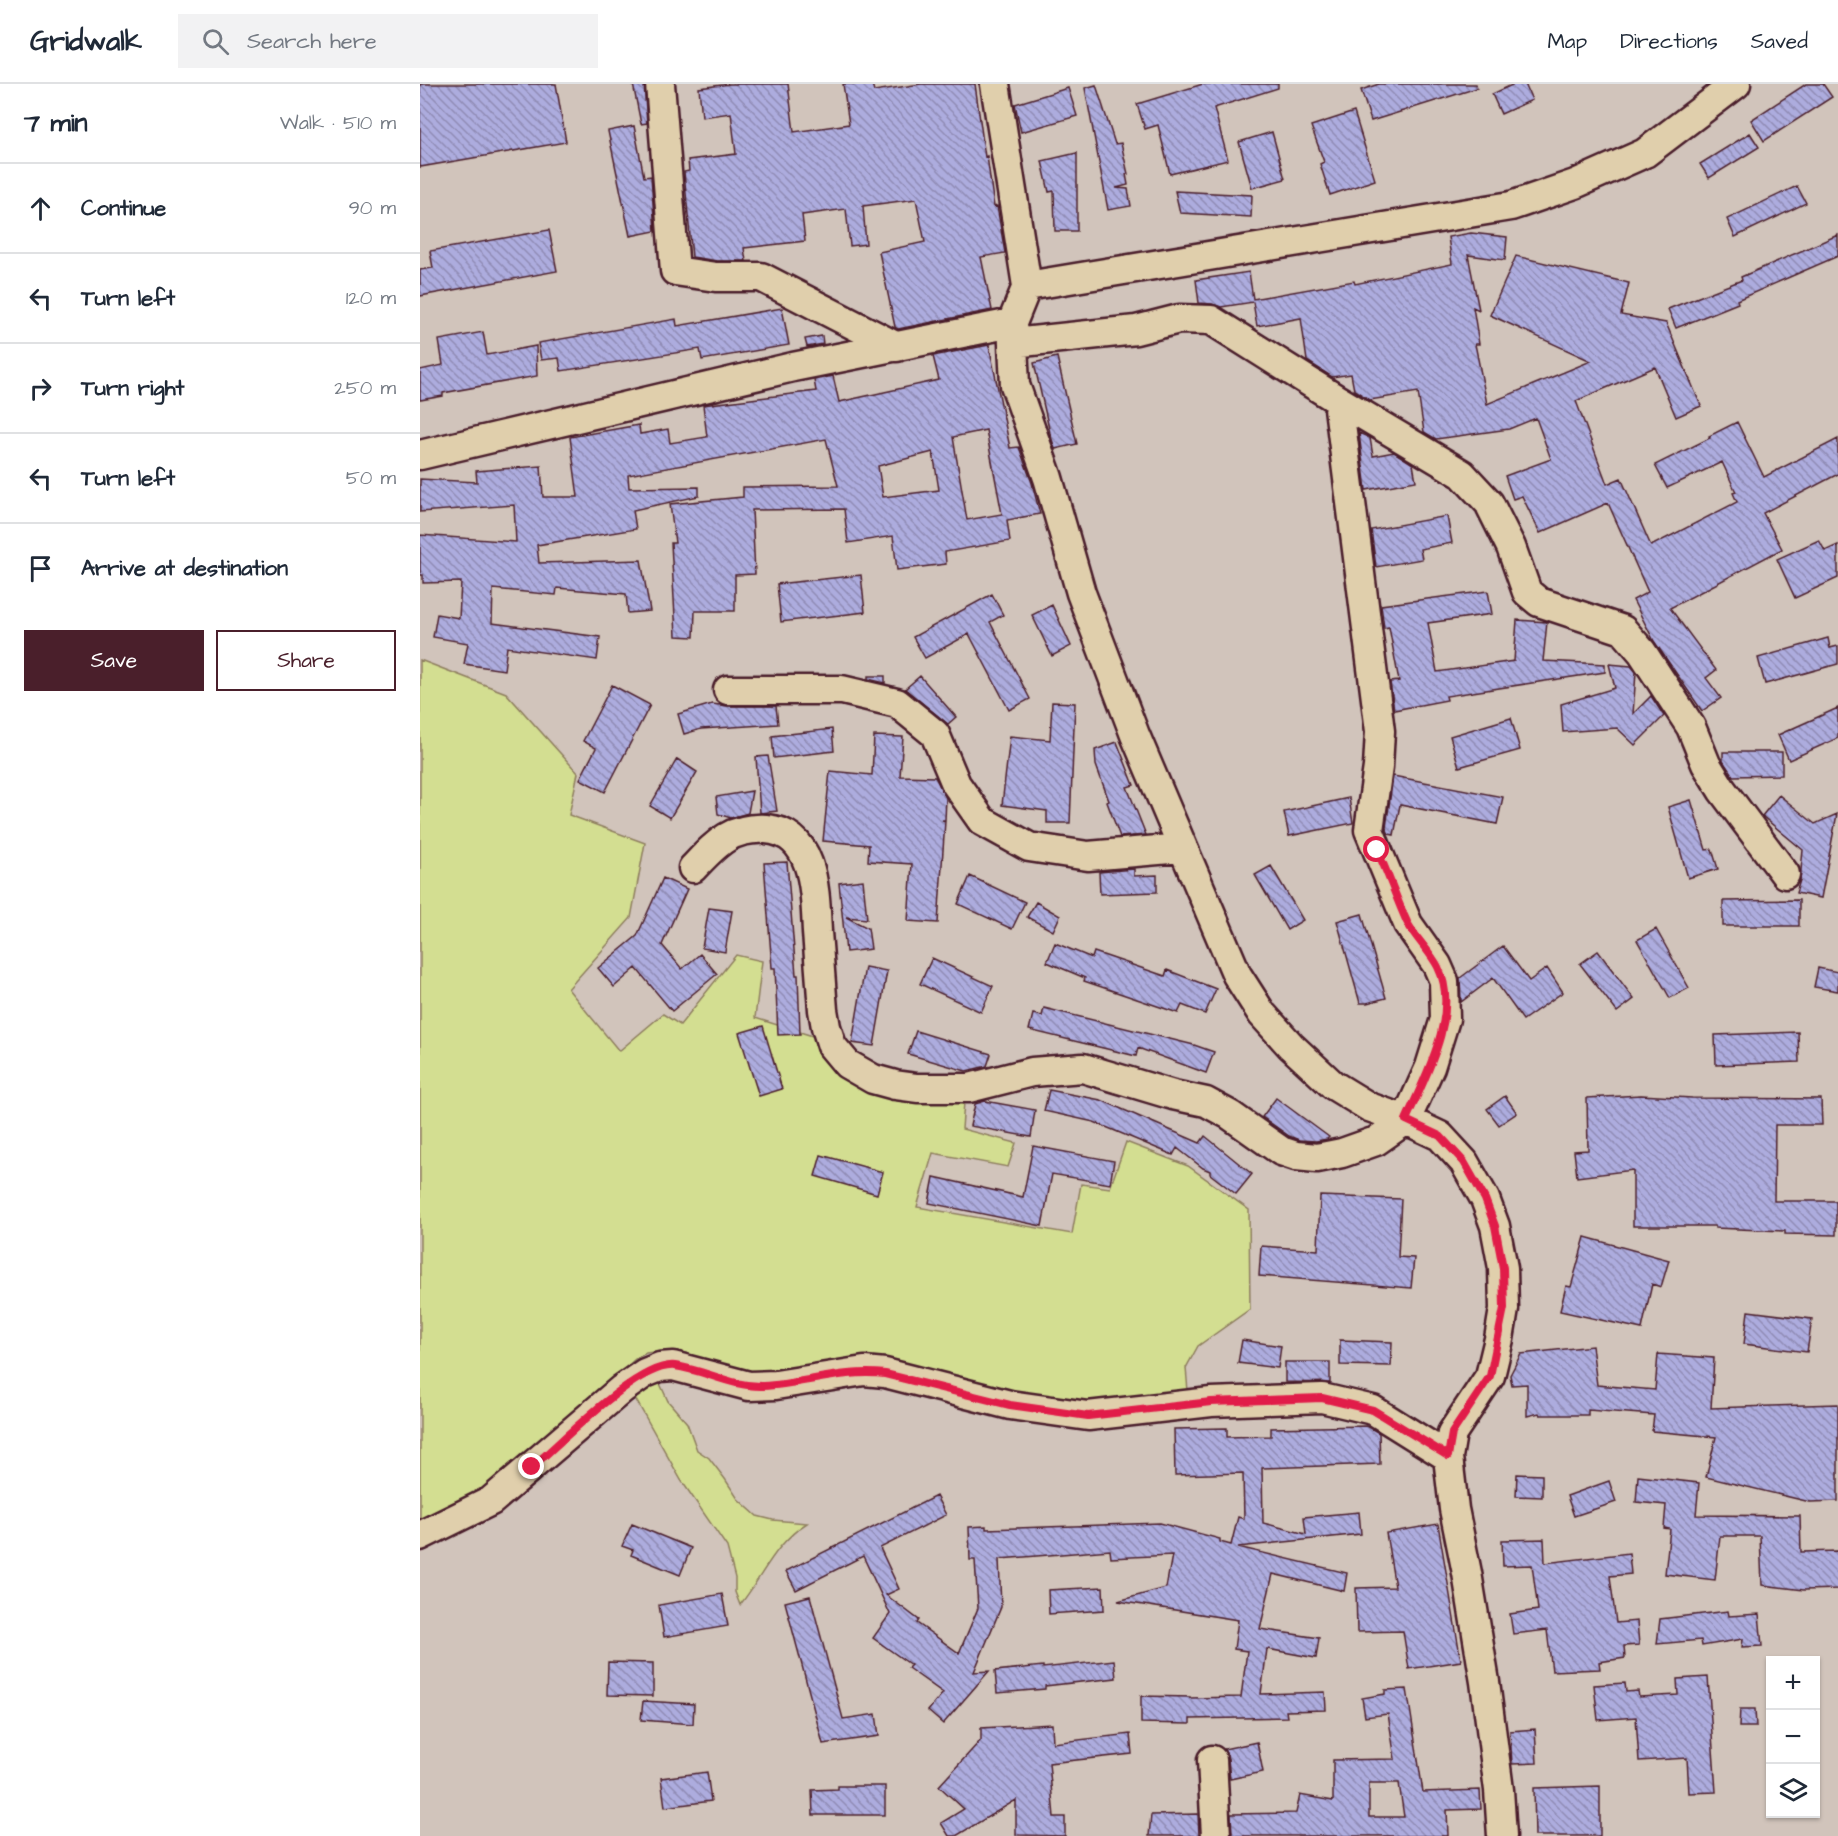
<!DOCTYPE html>
<meta charset="utf-8">
<style>
body{margin:0;font-family:"Architects Daughter",sans-serif;background:#f2f2f3;color:#1f2937}
.controls{position:absolute;right:18px;bottom:18px;display:grid;overflow:hidden;border-radius:0px;box-shadow:0 2px 4px #0004}
.controls button{width:54px;height:54px;display:grid;place-items:center;padding:0;border:0;border-bottom:2px solid #e0e1e3;background:#fff;color:#1f2937;font:30px sans-serif}
.stop{position:absolute;width:18px;height:18px;margin:-14px;border:4px solid #e11d48;border-radius:50%;background:#fff}
.stop.end{background:#e11d48;border-color:#fff;box-shadow:0 2px 6px #0008}
.list{margin:0;padding:0;list-style:none}
h2{display:flex;justify-content:space-between;align-items:center;height:78px;margin:0;padding:0 24px;font-size:26px}
h2 small{font-size:20px;font-weight:400;color:#747a83}
.list li{display:grid;grid-template-columns:39px 1fr auto;gap:18px;align-items:center;box-sizing:border-box;height:90px;padding:0 24px;border-top:2px solid #e0e1e3}
.list b{display:block;font-size:22px;white-space:nowrap}
.list em{font-size:20px;font-style:normal;color:#747a83}
.actions{display:flex;gap:12px;padding:18px 24px}
.actions a{flex:1;padding:14px 0;border:2px solid #4a1f2b;border-radius:0px;text-align:center;font-size:21px;color:#4a1f2b}
.actions .main{background:#4a1f2b;color:#fff}
.icon{flex:none;width:33px;height:33px;fill:none;stroke:currentColor;stroke-width:2;stroke-linecap:round;stroke-linejoin:round}
.map{position:relative;flex:none;width:1418px;height:1752px;overflow:hidden}
header{display:flex;align-items:center;gap:36px;box-sizing:border-box;height:84px;padding:0 30px;background:#fff;border-bottom:2px solid #e0e1e3}
header strong{font-size:28px}
nav{display:flex;gap:33px;margin-inline-start:auto;font-size:21px}
.search{width:420px;height:54px;background:#f2f2f3;display:flex;align-items:center;gap:15px;box-sizing:border-box;padding:0 21px;border-radius:0px;color:#747a83;font-size:22px}
main{display:flex}
aside{flex:1;background:#fff}
.map>svg:first-child{display:block}
.grass{fill:#d3de91;stroke:#8e7e5e;stroke-width:1.5}
.building{fill:url(#building-back-hatch);stroke:#4a1f2b;stroke-width:1.5;fill-rule:evenodd}
.lines{fill:none;stroke-linecap:round;stroke-linejoin:round}
.minor-casing{stroke:#4a1f2b;stroke-width:33}
.minor{stroke:#e0cfac;stroke-width:28}
.route{stroke:#e11d48;stroke-width:8}
</style>
<header>
<strong>Gridwalk</strong>
<div class="search"><svg class="icon" aria-label="search" viewBox="0 0 24 24"><circle cx="10" cy="10" r="6"/><path d="M15 15l6 6"/></svg>Search here</div>
<nav><a>Map</a><a>Directions</a><a>Saved</a></nav>
</header>
<main>
<aside>
<h2>7 min<small>Walk · 510 m</small></h2>
<ul class="list">
<li><svg class="icon" aria-label="ahead" viewBox="0 0 24 24"><path d="M12 20V5M6 11l6-6 6 6"/></svg><div><b>Continue</b></div><em>90 m</em></li>
<li><svg class="icon" aria-label="left" viewBox="0 0 24 24"><path d="M17 20v-9H6M10 6l-5 5 5 5"/></svg><div><b>Turn left</b></div><em>120 m</em></li>
<li><svg class="icon" aria-label="right" viewBox="0 0 24 24"><path d="M7 20v-9h11M14 6l5 5-5 5"/></svg><div><b>Turn right</b></div><em>250 m</em></li>
<li><svg class="icon" aria-label="left" viewBox="0 0 24 24"><path d="M17 20v-9H6M10 6l-5 5 5 5"/></svg><div><b>Turn left</b></div><em>50 m</em></li>
<li><svg class="icon" aria-label="arrive" viewBox="0 0 24 24"><path d="M6 21V4h12l-3 4 3 4H6"/></svg><div><b>Arrive at destination</b></div></li>
</ul>
<div class="actions"><a class="main">Save</a><a>Share</a></div>
</aside>
<div class="map">
<svg width="1418" height="1752" viewBox="0 0 1418 1752">
<defs>
<pattern id="building-back-hatch" width="6" height="6" patternUnits="userSpaceOnUse" patternTransform="scale(1.5)"><rect width="6" height="6" fill="#adacde"/><path d="M-1 5l2 2M0 0l6 6M5-1l2 2" fill="none" stroke="#8f8bb4"/></pattern>
</defs>
<rect width="100%" height="100%" fill="#d1c4bb"/>
<filter id="ink" filterUnits="userSpaceOnUse"><feTurbulence type="fractalNoise" baseFrequency=".0167" numOctaves="2"/><feDisplacementMap in="SourceGraphic" scale="12" xChannelSelector="R" yChannelSelector="G"/><feConvolveMatrix kernelMatrix="1 2 1 2 8 2 1 2 1" color-interpolation-filters="sRGB"/></filter>
<g filter="url(#ink)">
<!-- grass -->
<path class="grass" d="M0,576L86,609L158,689L149,731L225,759L211,834L148,905L199,967L243,930L260,941L316,871L342,877L335,934L399,954L428,992L544,1018L542,1045L596,1059L588,1083L513,1069L497,1123L652,1150L661,1100L690,1104L706,1058L768,1082L829,1126L830,1225L778,1262L766,1284L768,1307L663,1323L600,1312L345,1294L241,1267L226,1269L215,1275L78,1399L0,1443Z
M237,1293L248,1317L267,1339L277,1366L289,1374L305,1395L318,1415L337,1432L353,1436L387,1439C355,1459 343,1492 320,1521L315,1508V1494L307,1463L261,1396L211,1307Z"/>
<!-- building -->
<path class="building" d="M0,0H136L146,58L0,83Z
M213,0H224L227,39L221,40Z
M310,0H368L374,48L429,40L423,0H452L454,7L501,0H555L565,73L567,72L574,123L577,122L585,169L561,173L572,226L478,245L475,243L459,168L505,158L496,115L443,122L446,160L430,162L426,125L382,131L385,157L324,164L326,177H297L272,173L264,88L269,87L268,76L316,70L311,29L282,33L279,4Z
M783,0H858V4L794,24L808,76L750,90L738,41L725,45L717,20Z
M959,0H1056L1057,4L951,37L941,6Z
M1094,0H1105L1112,16L1081,30L1072,10Z
M1386,0H1403L1412,13L1344,57L1331,36Z
M676,1L695,60L701,59L708,90H706L708,101L696,104L708,105L711,122L688,126L665,4Z
M648,4L657,32L601,48L595,20Z
M934,28L955,96L910,111L900,80L904,78L891,42Z
M214,42L224,93L231,92L235,147L210,152L188,47Z
M852,48L865,95L832,104L819,58Z
M1330,49L1339,63L1289,94L1280,80Z
M657,69V147H635L634,107L629,108L622,77Z
M1377,102L1386,119L1315,153L1307,135Z
M755,107L832,111L831,133L760,129Z
M129,146L137,187L0,212V186L13,184L10,167Z
M1051,149L1087,153L1085,176L1048,171L1059,226L1053,223L1059,260H1055L1067,320L1171,277L1070,231L1096,172L1209,199L1201,231L1246,239L1281,322L1256,333L1235,283L1156,317L1187,400L1201,394L1231,462L1317,418L1313,409L1316,408L1302,378L1247,404L1235,381L1290,354L1289,352L1317,338L1344,393L1418,355V390L1343,429L1362,465L1250,524L1296,586L1286,594L1301,614L1282,627L1234,557L1213,516L1228,508L1188,419L1120,449L1102,412L1093,415L1085,392L1131,375L1116,334L1089,345L1016,355L1004,348L998,308L950,316L934,306L931,290L912,293L887,277L881,234L837,242L833,218L801,223L792,220L779,219L776,196L829,188L833,215L934,197L935,200L1032,180L1028,153Z
M1418,151V172L1317,216L1318,219L1256,244L1248,225L1322,196L1321,193Z
M362,224L369,261L282,276L280,265L141,287L139,274L121,276L118,259L256,235L257,242Z
M63,248L67,271L116,262L117,292L23,309V312L0,316V286L23,281L19,256Z
M402,252L403,260L387,263L385,255Z
M569,261L590,364L599,363L612,399L620,430L587,436L590,457L525,468L526,480L477,486L473,452L428,459L424,425L332,426L335,490L315,491V527H275L274,553L256,552L251,459H255L250,420L323,413V403L418,402L406,355L208,391L209,404L279,403V412L213,426L216,445L117,461L119,479L221,476L230,527L208,529L206,510L137,504L136,511L73,505L72,539L180,553L177,576L87,563L84,586L44,580L48,559L13,553L17,530L39,534L41,498L3,499V491H0V451L96,458L94,421L0,428V395L57,398L56,387L121,382L123,413H158L150,353L219,341L220,350L248,345L250,359L287,353L283,321L396,307L394,296L413,292L419,318L519,296L513,272ZM566,346L582,430L547,436L533,353ZM513,368L519,406L463,413L458,382Z
M637,273L657,360L635,365L630,349L614,279Z
M939,349L950,354L953,372L974,368L993,380L996,397L946,406Z
M1027,432L1032,459L1000,465L1002,475L956,483L951,446Z
M1399,456L1405,467L1418,461V494L1375,514L1357,475Z
M441,491L445,528L361,538L357,500Z
M1068,507L1072,530L1008,539L1017,588L1094,577L1097,536L1127,538L1123,577L1185,580V588L1026,612L1027,616L974,626L970,598L979,597L969,543L964,544L961,521Z
M572,510L583,531L570,538L610,615L589,626L549,550L505,574L493,553Z
M632,521L651,562L632,572L612,531Z
M1408,554L1410,564L1418,562V580L1345,600L1338,574Z
M1189,580L1211,582L1216,588L1213,630L1231,612L1244,632L1215,661L1197,644L1143,648L1141,620L1195,604Z
M448,592H465V599L448,595Z
M500,592L536,633L528,640L485,605Z
M192,601L230,621L185,708L160,695L176,664L163,657Z
M632,618L655,619L650,739H627V727L582,721L590,652L630,656Z
M292,620L308,622H356L358,640L281,645L264,650L258,630Z
M1418,624V654L1369,676L1358,651Z
M1091,634L1100,666L1039,683L1030,652Z
M412,645L414,667L354,674L352,652Z
M454,652L483,653L480,692L515,693L526,714L525,736H522L525,737L518,839L488,837L492,780L448,777L449,761L403,757L410,687L452,691Z
M697,658L714,701L707,703L726,751L700,753L687,718L689,717L676,681L675,666Z
M1303,668H1362V691L1313,692L1303,677Z
M348,672L357,727L340,729L336,673Z
M257,675L277,688L250,734L230,722Z
M973,692L1083,713L1077,740L980,721L974,751L969,750L966,744Z
M332,707L328,729L311,734L298,730L296,713Z
M1359,711L1395,740L1417,730L1401,814L1376,809L1380,796L1383,766L1342,732Z
M929,714L933,739L869,752L864,728Z
M1271,716L1286,766L1292,765L1298,785L1268,794L1248,723Z
M367,778L376,891H378L380,950L358,951L355,884H352L344,779Z
M851,782L883,836L867,846L835,791Z
M714,785V792L737,791V808L680,810L679,788Z
M550,792L605,818L592,845L538,820Z
M243,794L267,805L242,861L262,885L280,870L297,890L252,927L216,884L194,903L178,884L217,852Z
M443,796L447,835L426,833L448,844L451,865L426,868L419,799Z
M1379,816V842H1303V817Z
M616,818L640,832L633,847L607,833Z
M289,824L312,827L305,868L282,864Z
M942,830L966,914L947,919H940L917,837Z
M1236,845L1269,904L1250,914L1217,856Z
M635,859L672,874L674,868L745,892L747,886L796,905L785,930L762,921L758,929L664,897L665,894L627,878Z
M1083,862L1109,897L1127,884L1143,908L1103,936L1073,894L1041,918L1040,894Z
M1178,867L1214,915L1197,928L1160,880Z
M512,874L573,902L561,928L500,900Z
M445,883L467,887L454,962L432,959Z
M1398,884L1418,888V907L1394,903Z
M624,924L774,961L794,968L786,989L718,964L716,972L609,946L613,930L622,932Z
M343,942L362,1005L339,1012L319,949Z
M496,947L571,970L567,982L546,987L488,970Z
M1378,948L1379,978L1296,981L1295,951Z
M629,1006L681,1016L780,1059L785,1052L832,1090L816,1110L790,1090V1087L783,1084L757,1064L753,1071L674,1038L624,1027Z
M1221,1011L1272,1014L1401,1015L1402,1041H1355L1354,1117H1416V1151L1365,1150V1147L1295,1144V1142H1213V1086L1157,1093L1154,1067L1168,1066L1167,1014Z
M1085,1012L1097,1029L1079,1041L1067,1025Z
M856,1014L909,1053L907,1055L896,1057L879,1056L869,1052L842,1033Z
M565,1017L615,1026L611,1053L550,1042L555,1020Z
M613,1062L694,1077L690,1100L632,1090L622,1142L509,1119L514,1093L603,1113Z
M401,1071L463,1088L457,1110L395,1092Z
M900,1112L981,1115L978,1173L994,1174L991,1204L839,1192L841,1162L898,1166Z
M1165,1153L1249,1176L1241,1203L1232,1200L1222,1245L1140,1227L1146,1202L1151,1203Z
M1328,1227L1392,1235L1387,1268L1324,1260Z
M822,1256L861,1262L858,1284L818,1279Z
M920,1256L972,1258L971,1282L920,1281Z
M1172,1262L1177,1301L1235,1306L1238,1270L1294,1274L1291,1324L1418,1320V1417L1390,1418L1286,1393L1296,1353L1232,1347L1234,1331L1168,1326V1331H1120L1119,1329L1107,1332V1300L1092,1301L1090,1291L1101,1270Z
M865,1278H910V1299L865,1298Z
M947,1342L959,1349L960,1380L842,1384L843,1439L886,1450L884,1433L939,1428L941,1450L818,1463L927,1489L924,1507L853,1490L840,1545L899,1554L896,1574L847,1565L841,1610L905,1608L906,1626L866,1627L867,1633L770,1635V1640L721,1639V1612L770,1613V1614L821,1613L827,1567L814,1565L818,1536L698,1517L746,1504L752,1471L691,1474L690,1466L579,1475L581,1523L554,1588L569,1587L523,1640L508,1627L523,1609L488,1584L491,1581L453,1554L470,1530L443,1472L376,1506L366,1487L516,1412L526,1431L460,1464L479,1505L466,1511L499,1536L497,1539L539,1569L558,1524L555,1476H550L549,1443L566,1442V1445L740,1439L800,1455V1458L811,1461L818,1433L824,1435L823,1389L755,1391L754,1345L807,1344V1353L851,1352V1344Z
M1097,1390L1122,1391V1413L1096,1412Z
M1218,1392L1279,1399L1276,1431L1380,1432L1381,1468L1418,1467V1505L1384,1506L1342,1501L1340,1452H1300L1295,1496L1245,1490L1250,1445L1244,1444L1246,1421L1216,1418Z
M1189,1397L1196,1418L1154,1432L1147,1412Z
M212,1440L271,1464L260,1491L211,1471L213,1466L202,1462Z
M1018,1440L1041,1577L989,1585L983,1547L937,1548L936,1504L975,1503L966,1449Z
M1124,1455L1125,1479L1209,1469L1211,1490L1190,1492L1196,1539L1217,1537L1219,1561L1204,1562L1205,1574L1179,1578L1180,1585L1132,1587L1127,1546L1093,1550L1090,1530L1118,1526L1112,1481L1083,1482L1082,1456Z
M683,1503L684,1526L629,1530L628,1506Z
M302,1510L308,1542L244,1553L239,1521Z
M390,1512L423,1635L456,1630L459,1652L403,1660L365,1518Z
M1308,1527L1309,1532L1339,1530L1342,1562L1322,1563L1323,1555L1282,1562L1281,1556L1237,1560L1240,1535Z
M694,1576L696,1594L625,1602V1605L577,1609L575,1587L623,1582V1584Z
M188,1578L233,1579V1612L187,1611Z
M1288,1593L1296,1708L1269,1709L1267,1674L1219,1677L1216,1633L1178,1636L1174,1601L1205,1599L1206,1608L1218,1607L1219,1613L1258,1611L1257,1595Z
M987,1605L1003,1708L1060,1706L1061,1725L1027,1726L1028,1752H812L811,1730L876,1729L880,1711L913,1717V1676L975,1675L968,1630L945,1633L942,1614L965,1610V1606ZM949,1699H979L984,1733H949Z
M223,1617L274,1620L273,1640L221,1636Z
M1320,1625H1335L1336,1643H1319Z
M632,1640L633,1659L710,1650L712,1670L629,1679L634,1733H645V1752L596,1751V1716L536,1752H529L521,1739L544,1725L519,1702L561,1656V1644Z
M1115,1645L1117,1679L1092,1680L1090,1647Z
M837,1658L843,1688L810,1695L808,1675L804,1665Z
M287,1688L291,1717L245,1723L241,1694Z
M418,1702H465V1731H393L392,1706L418,1705Z
M1180,1702V1752H1115L1114,1704Z
M778,1730L779,1752H729L731,1731Z"/>
<g class="lines">
<!-- minor casing -->
<g class="minor-casing">
<path id="minor" d="M240,0L255,187L296,193H341L477,263
M575,0L607,202L592,239L595,301L628,394L661,509L715,651L817,891L842,930L871,962L913,1001L949,1023L986,1036L1020,1052L1044,1078L1065,1115L1075,1142L1083,1184L1084,1225L1079,1255L1070,1292L1032,1349L1028,1373L1034,1425L1047,1489L1065,1598L1079,1706L1082,1752
M607,202L1091,122L1155,100L1225,69L1316,0
M593,259L716,246L759,235L791,236L918,316L1042,390L1069,419L1091,463L1107,508L1119,518L1203,546L1222,568L1271,643L1286,680L1302,706L1365,790
M0,371L373,283L592,239
M308,606H422L477,619L515,650L536,700L562,737L609,763L668,772L762,764
M273,784C296,760 310,743 346,745C396,749 395,810 397,848C399,874 401,900 403,926L406,943L412,962L427,980L453,995L475,1001L497,1004H549L612,988L663,984L753,1011L786,1018L810,1031L861,1067L876,1072L897,1074L922,1069L956,1057L986,1036L1010,983L1025,935L1024,897L1017,881L988,840L949,746L958,683L960,647L918,316
M0,1452L71,1417L202,1305L225,1289L240,1283L253,1282L329,1302L356,1301L444,1287L465,1289L590,1321L668,1332L791,1318L902,1314L953,1326L1028,1373
M792,1676L796,1752"/>
</g>
<!-- minor -->
<use href="#minor" class="minor"/>
</g>
</g>
<g class="lines" filter="url(#ink)">
<!-- route -->
<path class="route" d="M112,1383C141,1359 218,1278 255,1282C285,1286 312,1303 343,1302C385,1300 423,1285 465,1290L590,1321L668,1332L791,1318L902,1314L953,1326L1028,1372L1032,1349L1070,1292L1084,1224L1083,1184L1075,1142L1065,1115L1044,1078L1020,1052L986,1036C1005,993 1041,929 1018,883C1010,867 995,854 987,838C976,814 968,789 957,766"/>
</g>
</svg>
<div class="controls">
<button>+</button>
<button>−</button>
<button><svg class="icon" aria-label="layers" viewBox="0 0 24 24"><path d="M12 4l9 5-9 5-9-5zM3 14l9 5 9-5"/></svg></button>
</div>
<div class="stop" style="left:957px;top:766px"></div>
<div class="stop end" style="left:112px;top:1383px"></div>
</div>
</main>
